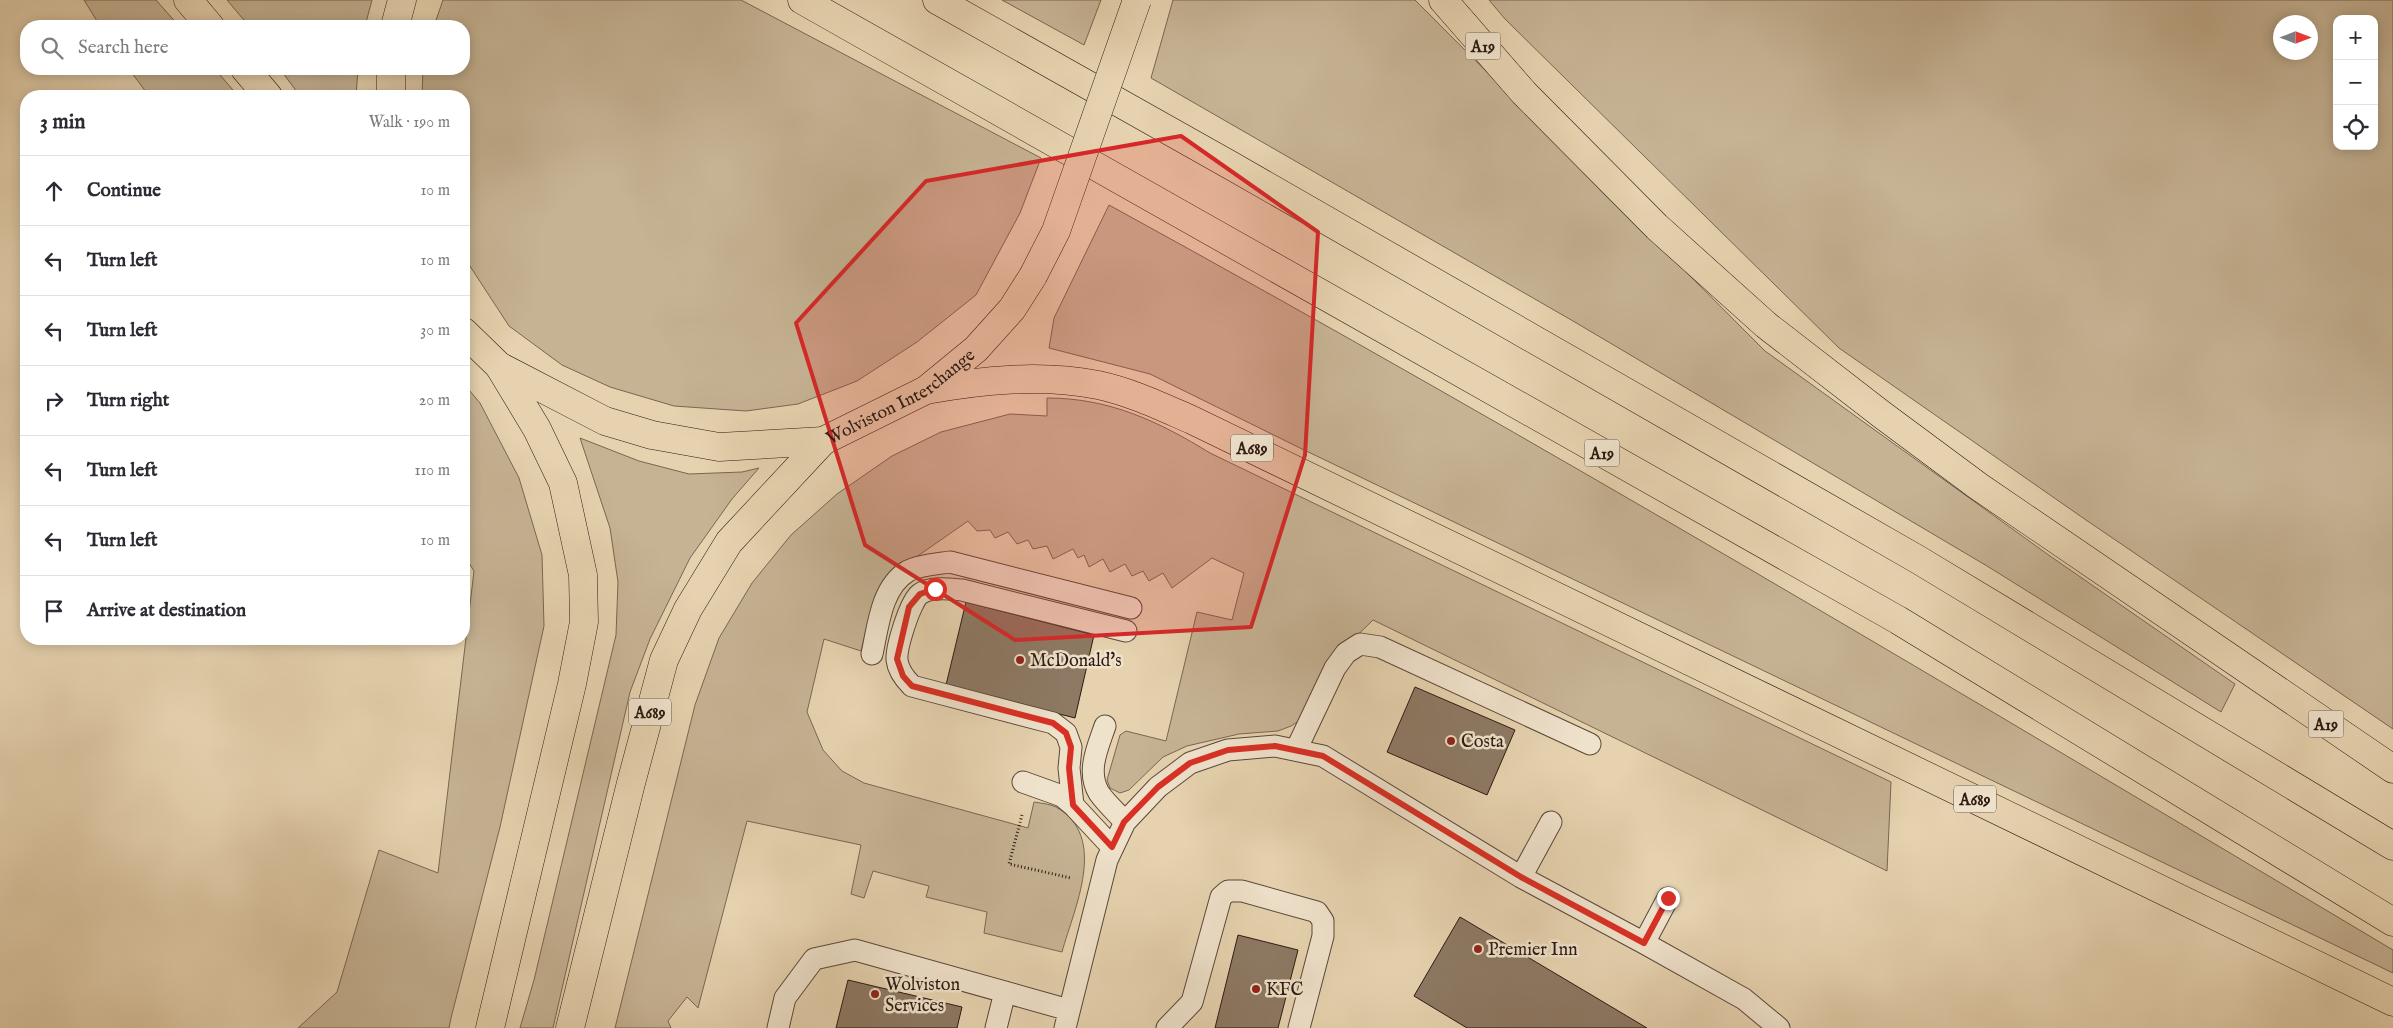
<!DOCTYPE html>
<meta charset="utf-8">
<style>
body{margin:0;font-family:"IM FELL English",serif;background:#f2f2f3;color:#2b2b33}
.controls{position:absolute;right:15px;top:15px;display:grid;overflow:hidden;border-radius:10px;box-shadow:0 2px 12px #0003}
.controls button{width:45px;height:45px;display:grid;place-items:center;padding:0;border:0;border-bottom:1px solid #e1e1e2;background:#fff;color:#2b2b33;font:25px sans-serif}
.compass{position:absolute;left:2273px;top:15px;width:45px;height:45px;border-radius:50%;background:#fff;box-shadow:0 2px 12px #0003;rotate:90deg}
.stop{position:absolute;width:15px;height:15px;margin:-11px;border:4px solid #d93025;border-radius:50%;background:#fff}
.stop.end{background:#d93025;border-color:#fff;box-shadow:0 1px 5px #0008}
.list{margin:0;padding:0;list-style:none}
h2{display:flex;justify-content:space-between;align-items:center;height:65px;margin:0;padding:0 20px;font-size:21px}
h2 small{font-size:16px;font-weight:400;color:#7c7c81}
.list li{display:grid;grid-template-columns:32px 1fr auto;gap:15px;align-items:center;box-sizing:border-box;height:70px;padding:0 20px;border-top:1px solid #e1e1e2}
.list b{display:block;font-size:19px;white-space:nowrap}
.list em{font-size:16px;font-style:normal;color:#7c7c81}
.icon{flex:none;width:28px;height:28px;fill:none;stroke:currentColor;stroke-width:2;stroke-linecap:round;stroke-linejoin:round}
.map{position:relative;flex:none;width:2393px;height:1028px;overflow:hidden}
.search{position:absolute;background:#fff;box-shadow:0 2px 12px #0003;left:20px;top:20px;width:450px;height:55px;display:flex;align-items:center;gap:12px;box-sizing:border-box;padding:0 18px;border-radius:20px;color:#7c7c81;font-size:19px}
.panel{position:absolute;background:#fff;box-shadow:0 2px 12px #0003;left:20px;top:90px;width:450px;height:555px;border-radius:20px}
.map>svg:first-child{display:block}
.green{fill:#c6b394;stroke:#796653;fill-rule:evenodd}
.building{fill:#8d7964;stroke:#2c1912}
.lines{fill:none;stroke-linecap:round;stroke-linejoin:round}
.service-casing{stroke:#5a4739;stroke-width:23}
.trunk-casing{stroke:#2c1912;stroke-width:29}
.path{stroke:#2c1912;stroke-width:3;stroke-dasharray:1 2.5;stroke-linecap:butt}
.service{stroke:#efe2cb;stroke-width:21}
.trunk{stroke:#e6d2af;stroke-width:28}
.trunk-bridge-casing{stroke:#2c1912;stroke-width:29;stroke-linecap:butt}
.trunk-bridge{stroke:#e6d2af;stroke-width:28}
.route{stroke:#d93025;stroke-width:6}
.marked{fill:#d62828;fill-opacity:0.2;stroke:#d62828;stroke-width:4;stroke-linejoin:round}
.poi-dot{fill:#8f2418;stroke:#efe2cb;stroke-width:2}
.labels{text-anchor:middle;stroke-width:5;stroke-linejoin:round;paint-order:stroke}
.shield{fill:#efe2cb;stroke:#66554a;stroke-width:1}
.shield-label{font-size:16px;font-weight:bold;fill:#2c1912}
.street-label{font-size:18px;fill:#2c1912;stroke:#efe2cb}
.poi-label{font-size:18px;fill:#2c1912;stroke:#efe2cb;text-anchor:start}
</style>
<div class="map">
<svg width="2393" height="1028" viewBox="0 0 2393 1028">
<rect width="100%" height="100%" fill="#e6d2af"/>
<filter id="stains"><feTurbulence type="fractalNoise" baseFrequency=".004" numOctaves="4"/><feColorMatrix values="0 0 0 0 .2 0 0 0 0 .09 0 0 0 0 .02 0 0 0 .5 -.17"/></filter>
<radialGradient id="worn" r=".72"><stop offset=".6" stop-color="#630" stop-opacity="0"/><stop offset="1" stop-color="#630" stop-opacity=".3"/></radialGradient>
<!-- green -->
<path class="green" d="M84,0H156L179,26H100Z
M227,0H372L365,26H249Z
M443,0H741L1041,158L1020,213L976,295L917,342L857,381L798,404L746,411L674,406L610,387L562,365L509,326L464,257V96H422L423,69H464V26H434Z
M1002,0H1101L1084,45Z
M1173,0H1415L1765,351L2050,556L2235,684L2221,712L1987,566L1573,321L1151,78Z
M1489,0H2393V729L2086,520L1839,348L1505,19ZM2337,19H2374V146H2337ZM2280,22H2310V52H2280Z
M129,69H215L238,96H149Z
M280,69H358L356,96H300Z
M1109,205C1543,443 1968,697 2393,950V973L1300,448L1150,374L1049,348L1054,318Z
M464,384L480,403L519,478L542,555L544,626L500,827L451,1018L449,1028H298L337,992L379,850L438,873L474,571L464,555Z
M1047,398C1109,398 1158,421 1210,453L1891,782L1887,871L1373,620L1328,664L1305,717L1291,726L1278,731L1239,734L1187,746L1163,757L1129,790L1120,793L1110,788L1107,780L1120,735L1126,731L1166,741L1197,612L1232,620L1244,573L1212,558L1172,588L1163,573L1149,581L1143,571L1132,576L1125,564L1110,572L1103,559L1089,567L1084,555L1078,558L1073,549L1053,559L1047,546L1033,549L1028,540L1017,544L1008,532L995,538L990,530L977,531L968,521L889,576L874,599L861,651L824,639L807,712L823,750L842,771L864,783L1028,828L1034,802C1040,803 1050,804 1056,807C1109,837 1074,908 1062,952L984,933L987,912L926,897L929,886L873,871L864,898L851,894L861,845L747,821L698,1008L687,997L668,1021L671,1028H615L695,705L719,638L752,583L791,535L837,494L892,456L941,432L1010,414L1047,416Z
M580,438L639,461L689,474L742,472L759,468L732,499L690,558L650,639L630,692L553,1028H520L534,980L616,635L618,582L610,528Z"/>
<!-- building -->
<path class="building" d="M966,602L1094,635L1075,718L946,685Z
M1415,687L1515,730L1487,795L1387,752Z
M1460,917L1568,981L1647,1028H1467L1414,996Z
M1238,935L1298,950L1278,1028H1215Z
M848,980L962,1007L957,1028H836Z"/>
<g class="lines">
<!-- service casing -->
<g class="service-casing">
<path id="service" d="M872,654C878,627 881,587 908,571C920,565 937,564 950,562L1131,608
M1105,726C1098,747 1086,771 1099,793C1106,803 1117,813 1125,822
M1296,750L1335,668L1346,653L1360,644L1380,647L1590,744
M1023,782L1062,796L1073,805L1112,847
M1073,805L1069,768L1071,747L1066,733L1053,723L912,686C905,679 898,670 897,660C896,648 910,601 920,594C931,586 950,589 962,590L1126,631
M1521,877L1551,822
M1644,943L1668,898
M778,1028L785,998L814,959L855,950L1069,1010
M996,1028L1005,992
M1065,1028L1107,860L1125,822L1158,787L1190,763L1228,750L1275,746L1323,756L1521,877L1644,943L1744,999L1779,1028
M1167,1028L1192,1002L1221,897L1228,891H1242L1317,912L1323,921V936L1299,1028"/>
</g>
<!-- trunk casing -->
<g class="trunk-casing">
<g id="trunk">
<path d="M188,0L210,26"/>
<path d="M802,0L1898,620L2393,922"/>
<path d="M937,0L1230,165L1917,559L2393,846"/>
<path d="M1443,0L1524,93L1657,227L1766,325L1881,414L1978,486L2393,769"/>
<path d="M395,26L402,0"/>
<path d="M245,69L268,96"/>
<path d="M391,69V96"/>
<path id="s1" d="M464,332L499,366L605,421L652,435L719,447L823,441L926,390L976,349L1012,309L1033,276"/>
<path d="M926,390C983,380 1041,374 1098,385C1131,392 1162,407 1192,420L2393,1002"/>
<path d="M490,1028L572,684L584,622L583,575L563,483L537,429L499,366"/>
<path d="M570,1028L631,783L664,660L688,609L729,542L823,441"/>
</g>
</g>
<!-- path -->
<path class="path" d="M1022,815L1009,864L1071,878"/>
<!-- service -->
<use href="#service" class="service"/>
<!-- trunk -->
<use href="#trunk" class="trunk"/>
<!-- trunk-bridge casing -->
<g class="trunk-bridge-casing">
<path id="trunk-bridge" d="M1033,276L1056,231L1137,0"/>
</g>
<!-- trunk-bridge -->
<use href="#trunk-bridge" class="trunk-bridge"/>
</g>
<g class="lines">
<!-- route -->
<path class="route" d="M935,589L920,594L909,607L897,659L903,676L912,686L1053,723L1066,733L1071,747L1069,768L1073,805L1112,847L1124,822L1158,787L1190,763L1228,750L1275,746L1323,756L1521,877L1644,943L1668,898"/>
</g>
<!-- marked area -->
<path class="marked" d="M1181,136L1318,232L1305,455L1251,627L1015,640L865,545L796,323L926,181Z"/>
<!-- markers -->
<g class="poi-dot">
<circle cx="1020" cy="660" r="5"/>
<circle cx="1451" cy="741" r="5"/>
<circle cx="1478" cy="949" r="5"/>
<circle cx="1256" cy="989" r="5"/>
<circle cx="875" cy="994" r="5"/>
</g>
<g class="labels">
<!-- shield labels -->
<g class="shield">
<rect x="1465.5" y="32.5" width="35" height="27" rx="4"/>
<rect x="1231" y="434.5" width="42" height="27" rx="4"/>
<rect x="1584.5" y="439.5" width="35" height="27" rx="4"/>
<rect x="629" y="698.5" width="42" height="27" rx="4"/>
<rect x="2308.5" y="710.5" width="35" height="27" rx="4"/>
<rect x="1954" y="785.5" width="42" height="27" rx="4"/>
</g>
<g class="shield-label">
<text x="1483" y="52">A19</text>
<text x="1252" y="454">A689</text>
<text x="1602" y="459">A19</text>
<text x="650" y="718">A689</text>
<text x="2326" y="730">A19</text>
<text x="1975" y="805">A689</text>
</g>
<!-- street labels -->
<g class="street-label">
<text dy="6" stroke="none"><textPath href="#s1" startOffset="479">Wolviston Interchange</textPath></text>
</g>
<!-- poi labels -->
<g class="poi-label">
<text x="1030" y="666">McDonald's</text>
<text x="1461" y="747">Costa</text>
<text x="1488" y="955">Premier Inn</text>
<text x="885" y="990">Wolviston<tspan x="885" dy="21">Services</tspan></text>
<text x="1266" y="995">KFC</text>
</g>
</g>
<rect width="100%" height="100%" filter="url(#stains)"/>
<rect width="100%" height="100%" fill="url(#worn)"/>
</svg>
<div class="controls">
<button>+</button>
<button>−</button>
<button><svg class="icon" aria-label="locate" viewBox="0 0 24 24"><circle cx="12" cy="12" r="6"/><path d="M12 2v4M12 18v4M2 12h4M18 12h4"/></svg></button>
</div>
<svg class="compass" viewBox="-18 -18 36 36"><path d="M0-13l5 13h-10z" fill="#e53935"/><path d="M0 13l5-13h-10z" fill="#7c7c81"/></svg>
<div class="stop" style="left:935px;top:589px"></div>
<div class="stop end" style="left:1668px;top:898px"></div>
<div class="search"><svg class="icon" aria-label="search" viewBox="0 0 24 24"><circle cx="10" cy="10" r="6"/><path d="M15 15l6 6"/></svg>Search here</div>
<section class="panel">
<h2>3 min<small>Walk · 190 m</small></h2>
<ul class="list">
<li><svg class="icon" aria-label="ahead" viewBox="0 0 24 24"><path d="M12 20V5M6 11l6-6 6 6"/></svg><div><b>Continue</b></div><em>10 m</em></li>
<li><svg class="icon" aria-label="left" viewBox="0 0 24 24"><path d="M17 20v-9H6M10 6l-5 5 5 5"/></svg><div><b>Turn left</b></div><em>10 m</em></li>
<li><svg class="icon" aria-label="left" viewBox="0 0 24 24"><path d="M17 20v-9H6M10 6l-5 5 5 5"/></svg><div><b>Turn left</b></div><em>30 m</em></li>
<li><svg class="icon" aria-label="right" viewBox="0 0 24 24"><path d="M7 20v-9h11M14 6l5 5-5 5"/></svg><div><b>Turn right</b></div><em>20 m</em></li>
<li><svg class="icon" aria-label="left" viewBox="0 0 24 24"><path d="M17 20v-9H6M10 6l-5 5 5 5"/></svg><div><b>Turn left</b></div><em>110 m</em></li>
<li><svg class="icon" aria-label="left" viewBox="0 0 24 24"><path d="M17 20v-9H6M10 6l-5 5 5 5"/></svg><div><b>Turn left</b></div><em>10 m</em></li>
<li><svg class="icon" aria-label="arrive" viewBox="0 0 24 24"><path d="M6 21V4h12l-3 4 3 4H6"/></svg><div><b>Arrive at destination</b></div></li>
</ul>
</section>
</div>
